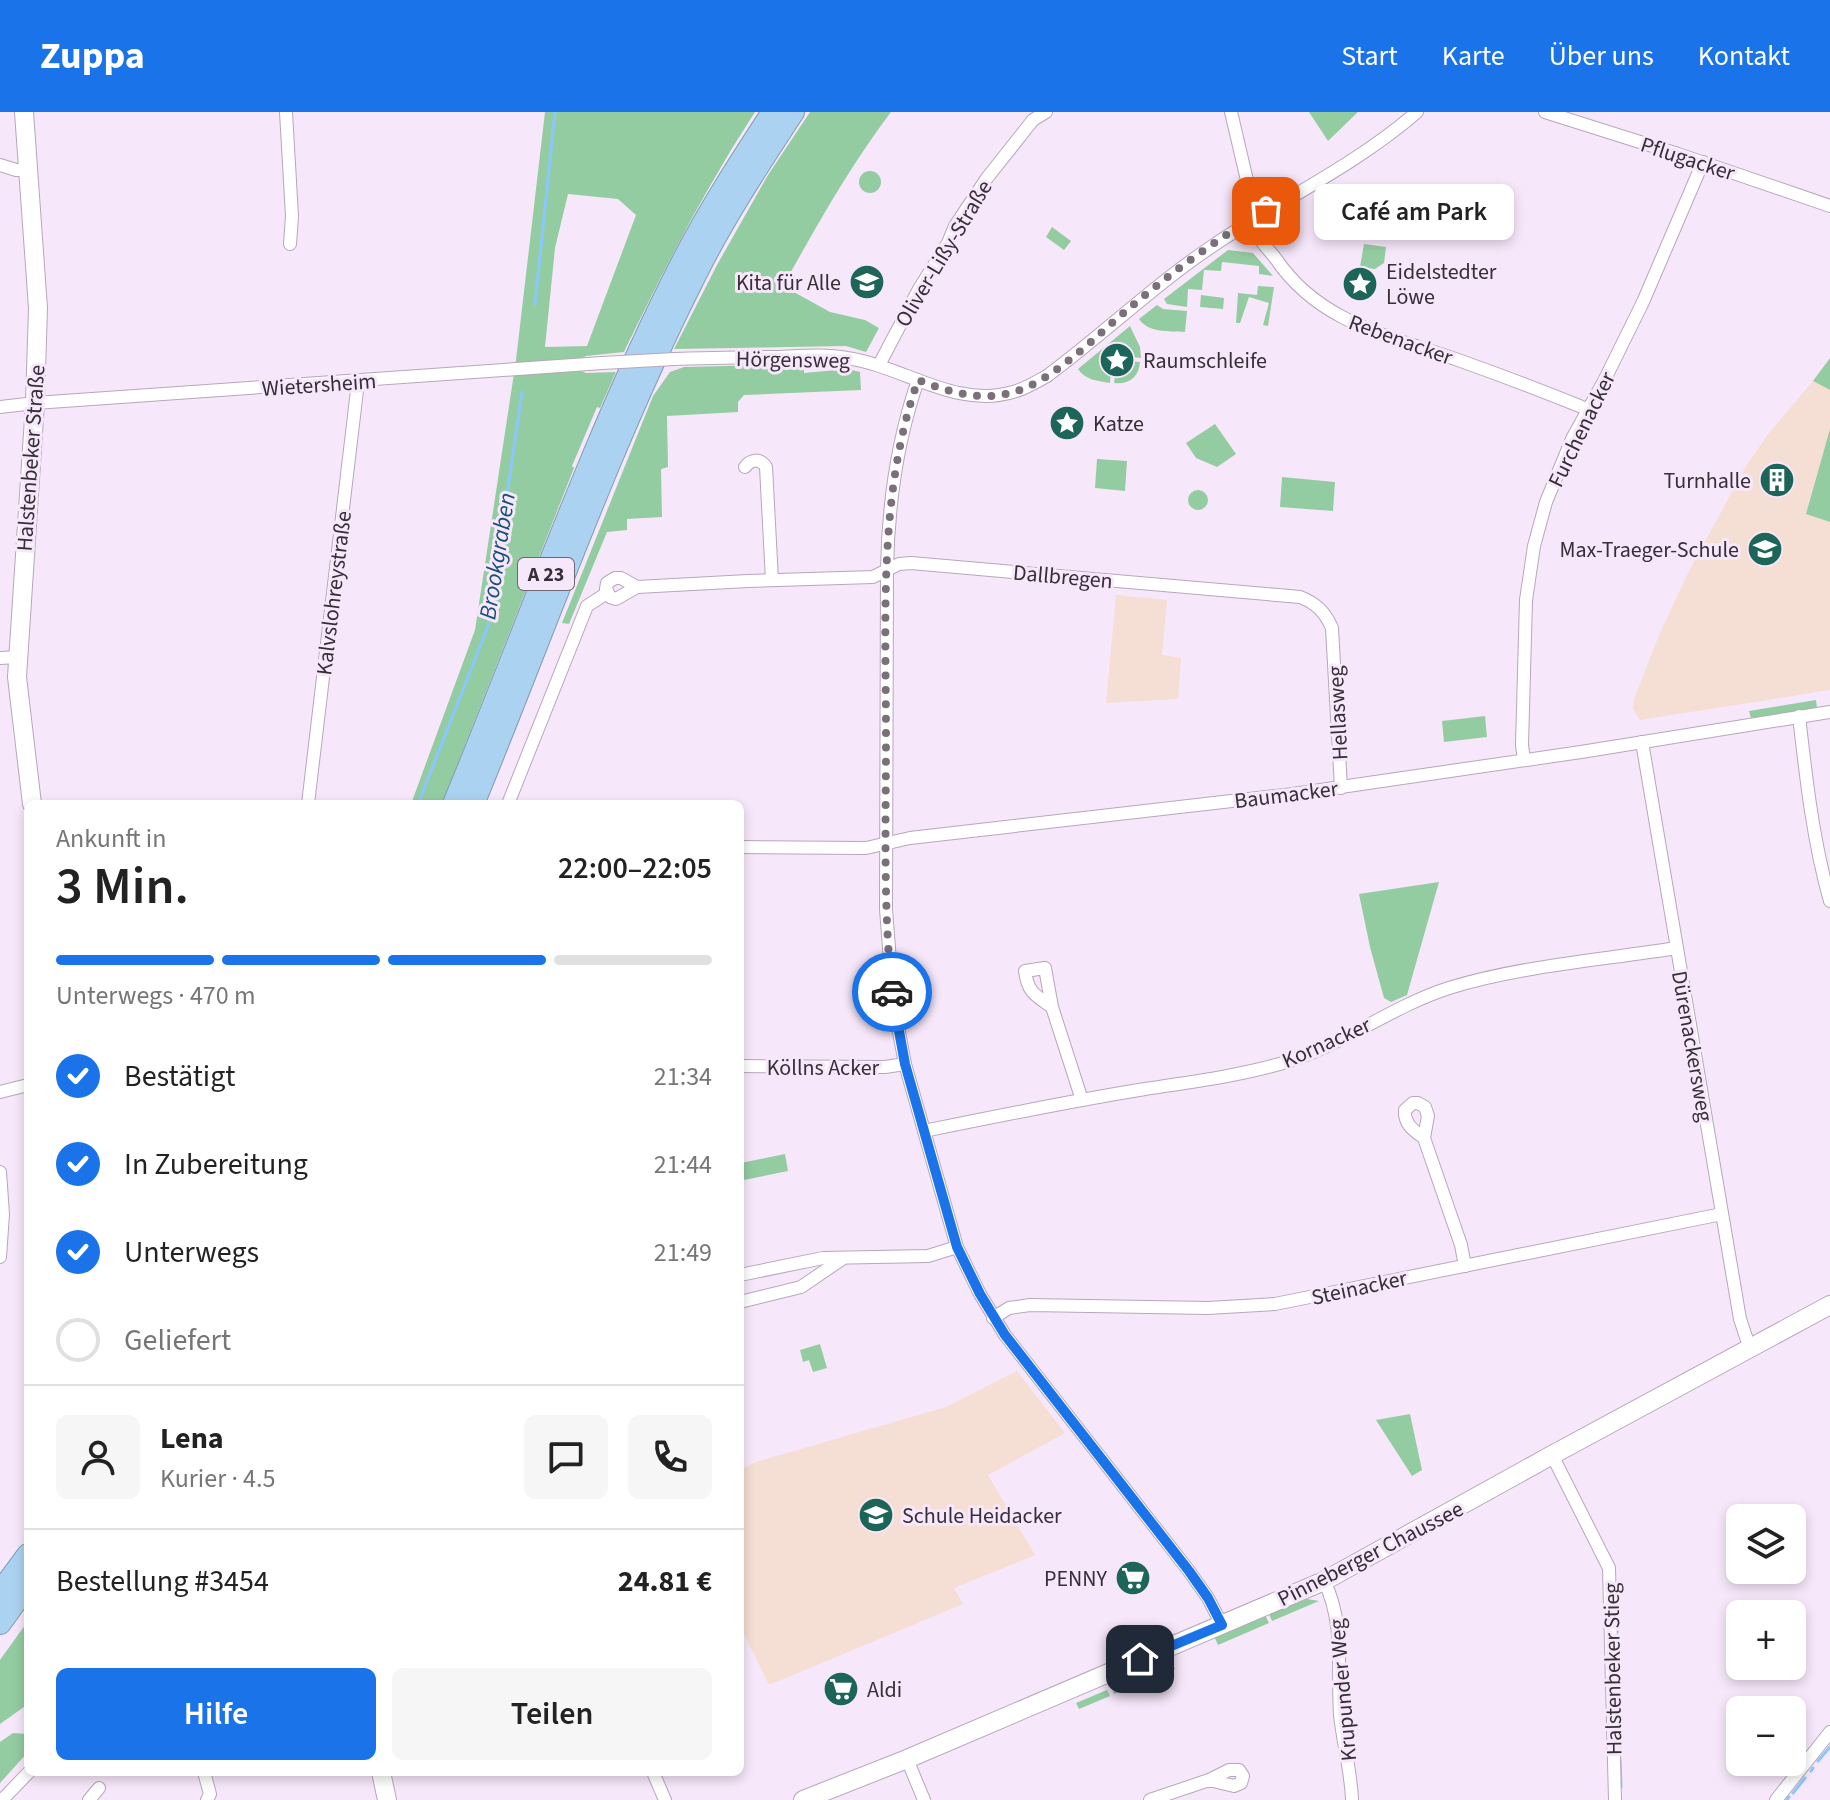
<!DOCTYPE html>
<html lang="de">
<head>
<meta charset="utf-8">
<style>
  :root { --surface:#fff; --page:#f6f6f6; --text:#222; --muted:#767676; --line:#e0e0e0; --accent:#1a73e8 }
  body { margin:0; font-family:"Source Sans 3",sans-serif; background:var(--page); color:var(--text); height:100vh; display:flex; flex-direction:column; font-size:30px; white-space:nowrap }
  * { box-sizing:border-box; margin:0 }
  p { font-size:26px; color:var(--muted) }
  .icon { flex:none; width:44px; height:44px; fill:none; stroke:currentColor; stroke-width:2; stroke-linecap:round; stroke-linejoin:round }
  .map { position:relative; flex:1; overflow:hidden }
  .panel { position:absolute; left:24px; top:688px; width:720px; height:976px; display:flex; flex-direction:column; background:var(--surface); border-radius:12px; box-shadow:0 4px 12px #0003 }
  .panel>* { flex:none }
  .fabs { position:absolute; left:1726px; top:1392px; display:grid; gap:16px }
  .fabs a { display:grid; place-items:center; width:80px; height:80px; border-radius:12px; background:var(--surface); box-shadow:0 4px 12px #0003; font-size:40px }
  .pin { position:absolute; display:grid; place-items:center; width:68px; height:68px; color:#fff; margin:-34px; border-radius:16px; box-shadow:0 4px 12px #0006 }
  .courier { position:absolute; display:grid; place-items:center; width:80px; height:80px; margin:-40px; border:6px solid #1a73e8; border-radius:50%; background:#fff; color:#222; box-shadow:0 2px 10px #0007 }
  .bubble { position:absolute; height:56px; border-radius:12px; background:var(--surface); box-shadow:0 4px 12px #0003; font-size:26px; font-weight:600; line-height:56px; text-align:center }
  .head em { font-style:normal; font-weight:600 }
  .head div { display:flex; flex-direction:column-reverse }
  .head { display:flex; align-items:center; justify-content:space-between; height:136px; padding:0 32px }
  h1 { font-size:52px; font-weight:600; line-height:60px }
  .bar { display:grid; grid-template-columns:repeat(4,1fr); gap:12px 8px; align-content:center; height:96px; padding:0 32px }
  .bar i { height:10px; border-radius:6px; background:var(--line) }
  .bar .selected { background:var(--accent) }
  .bar p { grid-column:span 4 }
  .line { display:flex; align-items:center; gap:20px; padding:0 32px; border-top:2px solid var(--line) }
  .line div { flex:1 }
  .round { display:grid; place-items:center; flex:none; width:84px; height:84px; border-radius:12px; background:var(--page) }
  ol { padding:0 32px; list-style:none }
  li { display:flex; align-items:center; gap:24px; height:88px }
  li p { margin-inline-start:auto }
  li .icon { padding:8px; border-radius:50%; background:var(--accent); color:#fff; stroke-width:4 }
  li:last-child { color:var(--muted) }
  li i { width:44px; height:44px; border:4px solid var(--line); border-radius:50% }
  .primary-button { display:flex; gap:16px; margin-top:auto; padding:16px 32px }
  .primary-button a { flex:1; height:92px; border-radius:12px; background:var(--accent); color:#fff; font-size:32px; font-weight:600; line-height:92px; text-align:center }
  .primary-button a+a { background:var(--page); color:var(--text) }
  header { display:flex; align-items:center; gap:48px; box-sizing:border-box; height:112px; padding:0 40px; background:var(--accent); color:#fff }
  header strong { font-size:38px }
  nav { display:flex; gap:44px; margin-inline-start:auto; font-size:28px }
  .map>svg:first-child { display:block }
</style>
</head>
<body>
<header>
<strong>Zuppa</strong>
<nav><a>Start</a><a>Karte</a><a>Über uns</a><a>Kontakt</a></nav>
</header>
<div class="map">
<svg width="1830" height="1688" viewBox="0 0 1830 1688">
  <rect width="100%" height="100%" fill="#f7e7fa"/>
  <g fill="#f5ded3">
    <path d="M 1813,269 L 1830,278 L 1830,317 L 1806,402 L 1830,410 L 1830,578 L 1640,608 L 1633,597 L 1634,587 L 1660,521 L 1686,465 L 1746,354 L 1769,321 Z"/>
    <path d="M 1116,483 L 1167,488 L 1162,543 L 1181,546 L 1178,587 L 1106,591 Z"/>
    <path d="M 1017,1259 L 1065,1321 L 988,1363 L 1035,1443 L 954,1476 L 963,1492 L 769,1573 L 740,1514 L 740,1358 L 756,1350 L 946,1295 Z"/>
  </g>
  <g fill="#94cca1" fill-rule="evenodd">
    <path d="M 545,0 L 755,0 C 705,77 664,157 624,240 L 586,244 L 574,250 L 574,256 L 586,261 L 616,260 L 600,296 L 597,295 L 572,354 L 574,356 L 442,692 L 411,692 L 475,518 L 516,248 ZM 568,82 L 618,87 L 636,103 L 587,234 L 545,235 L 555,136 Z"/>
    <path d="M 810,0 L 891,0 C 850,54 816,115 783,174 L 830,200 L 865,208 L 879,216 L 866,240 L 846,234 L 674,237 L 717,153 L 768,63 Z"/>
    <path d="M 1309,0 L 1358,0 L 1328,29 Z"/>
    <circle cx="870" cy="70" r="11"/>
    <path d="M 1052,115 L 1071,129 L 1064,138 L 1046,125 Z"/>
    <path d="M 1364,132 L 1386,135 L 1384,151 L 1375,157 L 1360,155 Z"/>
    <path d="M 1228,138 L 1253,141 L 1273,164 L 1259,162 L 1259,154 L 1222,150 L 1221,159 L 1204,158 L 1202,178 L 1188,177 L 1187,195 L 1167,192 L 1164,187 Z"/>
    <path d="M 1258,174 L 1274,175 L 1268,214 L 1263,213 L 1269,191 L 1249,185 L 1240,211 L 1236,211 L 1238,181 L 1257,183 Z"/>
    <path d="M 1201,183 L 1224,186 L 1223,197 L 1200,195 Z"/>
    <path d="M 1157,193 L 1163,197 L 1187,199 L 1185,220 C 1169,219 1148,221 1139,207 Z"/>
    <path d="M 1130,214 L 1140,235 L 1141,246 L 1131,245 L 1130,238 L 1125,235 C 1113,234 1101,244 1103,257 L 1111,259 L 1110,271 C 1098,269 1085,268 1078,257 Z"/>
    <path d="M 1830,246 L 1830,278 L 1813,269 Z"/>
    <path d="M 1126,249 L 1140,250 C 1139,265 1129,273 1114,271 L 1116,258 L 1122,255 Z"/>
    <path d="M 804,252 L 804,261 L 848,257 L 860,260 L 861,278 L 744,283 L 738,290 L 738,300 L 667,304 L 668,355 L 661,357 L 662,405 L 627,407 L 627,418 L 607,420 L 569,512 L 562,511 L 653,284 L 670,260 L 684,255 Z"/>
    <path d="M 1215,312 L 1236,342 L 1217,355 L 1196,346 L 1186,331 Z"/>
    <path d="M 1830,317 L 1830,410 L 1806,402 Z"/>
    <path d="M 1097,347 L 1127,349 L 1125,379 L 1095,376 Z"/>
    <path d="M 1282,365 L 1335,370 L 1333,399 L 1280,395 Z"/>
    <circle cx="1198" cy="388" r="10"/>
    <path d="M 1816,588 L 1817,596 L 1751,606 L 1749,599 Z"/>
    <path d="M 1485,604 L 1487,625 L 1444,630 L 1442,609 Z"/>
    <path d="M 1439,770 L 1407,883 L 1391,890 L 1384,886 L 1370,835 L 1359,782 Z"/>
    <path d="M 785,1042 L 788,1059 L 744,1068 L 741,1051 Z"/>
    <path d="M 820,1232 L 827,1256 L 813,1260 L 809,1248 L 803,1250 L 800,1238 Z"/>
    <path d="M 1410,1302 L 1422,1358 L 1412,1364 L 1376,1308 Z"/>
    <path d="M 1307,1487 L 1319,1489 L 1272,1509 L 1269,1502 Z"/>
    <path d="M 1265,1503 L 1269,1511 L 1218,1533 L 1214,1524 Z"/>
    <path d="M 28,1509 L 28,1592 L 0,1612 L 0,1548 Z"/>
    <path d="M 1172,1550 L 1175,1557 L 1114,1582 L 1112,1576 L 1138,1566 L 1148,1557 L 1156,1554 Z"/>
    <path d="M 1107,1578 L 1110,1584 L 1079,1597 L 1076,1591 Z"/>
    <path d="M 13,1621 L 28,1622 L 28,1640 L 0,1671 L 0,1630 Z"/>
  </g>
  <g fill="none" stroke-linecap="round" stroke-linejoin="round">
    <g stroke="#8bc7fe" stroke-width="3">
      <path d="M 535,192 L 555,0"/>
      <path d="M 418,692 L 488,514 L 522,280"/>
      <path d="M 1617,1515 L 1617,1520"/>
      <path d="M 1617,1530 L 1618,1547"/>
      <path d="M 1618,1554 L 1619,1566"/>
      <path d="M 1619,1579 L 1619,1598"/>
      <path d="M 1619,1603 L 1620,1631"/>
      <path d="M 1620,1647 L 1621,1675"/>
      <path d="M 1818,1649 L 1830,1635"/>
      <path d="M 1811,1659 L 1813,1656"/>
      <path d="M 1793,1681 L 1805,1666"/>
      <path d="M 1787,1688 L 1789,1685"/>
    </g>
    <defs>
      <g id="street">
        <path d="M 286,0 L 292,104 L 290,132"/>
        <path d="M 1231,0 L 1261,128 C 1265,135 1271,140 1276,147 C 1320,212 1391,224 1461,249 C 1503,264 1545,280 1587,297"/>
        <path d="M 1545,0 L 1678,42 L 1830,94"/>
        <path d="M 0,53 L 16,58 L 29,58"/>
        <path d="M 675,247 C 710,246 745,245 780,245 C 802,244 825,242 847,246 C 903,254 955,297 1013,280 C 1025,277 1036,270 1047,264 C 1104,222 1155,172 1214,133 C 1281,88 1356,53 1417,0"/>
        <path d="M 879,253 L 919,177 L 948,131 L 955,114 L 987,66 L 1033,8 L 1046,0"/>
        <path d="M 918,268 C 897,329 888,395 887,458 L 886,797 L 893,888 L 905,952 L 957,1135 L 980,1182 L 1005,1223 L 1189,1459 L 1208,1486 L 1222,1513"/>
        <path d="M 0,295 L 35,291 L 602,251"/>
        <path d="M 745,355 C 751,347 760,346 766,355 L 772,468"/>
        <path d="M 637,475 L 616,487 L 610,485 L 606,477 L 607,471 L 615,466 L 621,466 L 637,475 L 748,469 L 873,465 L 899,452 L 911,451 L 1300,485 C 1316,491 1325,500 1332,516 L 1341,676"/>
        <path d="M 0,546 L 17,545"/>
        <path d="M 1799,604 C 1806,666 1813,729 1830,789"/>
        <path d="M 1642,630 L 1740,1207 L 1750,1237"/>
        <path d="M 1524,648 L 1522,633 L 1526,488 L 1534,434 L 1546,390 L 1572,327 L 1603,271 L 1643,190 L 1703,50"/>
        <path d="M 308,692 L 358,270"/>
        <path d="M 508,692 L 587,494 L 607,481"/>
        <path d="M 740,735 L 866,736 L 910,726 L 1293,682 L 1581,640 L 1830,600"/>
        <path d="M 1052,895 C 1035,883 1028,881 1025,859 L 1045,856 L 1052,895 L 1082,988"/>
        <path d="M 740,954 L 885,955 L 905,952"/>
        <path d="M 0,980 L 28,973"/>
        <path d="M 924,1019 C 997,1004 1071,989 1145,977 C 1191,970 1238,964 1283,951 C 1340,935 1390,895 1449,876 C 1520,854 1602,848 1676,836"/>
        <path d="M 1424,1026 C 1413,1018 1404,1012 1405,998 L 1413,991 L 1418,991 L 1425,995 L 1428,1004 L 1424,1026 L 1461,1133 L 1465,1154"/>
        <path d="M 0,1060 L 3,1102 L 0,1145"/>
        <path d="M 740,1163 L 823,1146 L 928,1144 L 957,1135"/>
        <path d="M 740,1190 L 801,1175 L 842,1147"/>
        <path d="M 993,1206 L 1009,1196 L 1030,1193 L 1208,1196 L 1275,1192 L 1722,1102"/>
        <path d="M 1552,1343 L 1609,1456 L 1615,1688"/>
        <path d="M 1324,1469 C 1345,1510 1337,1558 1340,1603 C 1343,1631 1351,1659 1352,1688"/>
        <path d="M 907,1647 L 924,1688"/>
        <path d="M 204,1660 L 210,1682 L 207,1688"/>
        <path d="M 653,1660 L 665,1688"/>
        <path d="M 2,1688 L 29,1660"/>
        <path d="M 89,1688 L 99,1676"/>
        <path d="M 1150,1688 L 1209,1668 L 1229,1658 L 1239,1658 L 1243,1664 L 1241,1671 L 1234,1674 L 1209,1668"/>
        <path d="M 1776,1688 L 1830,1620"/>
      </g>
      <g id="secondary">
        <path d="M 24,0 L 38,196 L 35,291 L 17,565 L 32,692"/>
        <path d="M 381,1660 L 387,1688"/>
        <path d="M 803,1688 L 907,1647 L 1324,1469 L 1552,1343 L 1830,1193"/>
      </g>
      <g id="highway">
        <path d="M 454,692 C 529,511 593,325 682,151 C 709,98 741,49 773,0"/>
        <path d="M 473,692 C 546,514 609,333 696,161 C 724,105 759,52 793,0"/>
        <path d="M 0,1481 L 28,1443"/>
        <path d="M 0,1511 L 28,1472"/>
      </g>
    </defs>
    <use href="#street" stroke="#b6a7ba" stroke-width="14"/>
    <use href="#secondary" stroke="#b6a7ba" stroke-width="20"/>
    <use href="#highway" stroke="#829ab0" stroke-width="24"/>
    <use href="#street" stroke="#fff" stroke-width="12"/>
    <use href="#secondary" stroke="#fff" stroke-width="18"/>
    <use href="#highway" stroke="#abd3f1" stroke-width="22"/>
    <defs>
      <path id="street-bridge" d="M 602,251 L 675,247"/>
    </defs>
    <use href="#street-bridge" stroke="#b6a7ba" stroke-width="14" stroke-linecap="butt"/>
    <use href="#street-bridge" stroke="#fff" stroke-width="12"/>
  </g>
  <g fill="none" stroke-linecap="round" stroke-linejoin="round">
    <path stroke="#7a6f7b" stroke-width="8" stroke-dasharray="0 14.4" d="M 892,880 C 883,795 886,710 886,625 C 886,506 878,382 918,268 C 948,280 981,290 1014,280 C 1053,269 1095,225 1127,198 C 1170,162 1217,126 1266,99"/>
    <path stroke="#1a73e8" stroke-width="10" d="M 892,880 L 905,952 L 957,1135 L 980,1182 L 1005,1223 L 1189,1459 L 1208,1486 L 1222,1513 L 1140,1547"/>
  </g>
  <defs>
    <symbol id="school-disc" viewBox="-11 -11 22 22"><circle r="9.5" fill="#1e6559" stroke="#f7e7fa"/><path d="M0-5L7-2L0 1L-7-2ZM-4 1L0 2.5L4 1V4Q0 6-4 4Z" fill="#fff"/></symbol>
    <symbol id="sight-disc" viewBox="-11 -11 22 22"><circle r="9.5" fill="#1e6559" stroke="#f7e7fa"/><path d="M0-6L1.8-2.2L6-1.7L2.9 1.2L3.7 5.4L0 3.3L-3.7 5.4L-2.9 1.2L-6-1.7L-1.8-2.2Z" fill="#fff"/></symbol>
    <symbol id="building-disc" viewBox="-11 -11 22 22"><circle r="9.5" fill="#1e6559" stroke="#f7e7fa"/><path d="M-4-6H4V6H1V3H-1V6H-4ZM-2.5-4.3h1.7v1.8h-1.7ZM.8-4.3h1.7v1.8H.8ZM-2.5-1h1.7V.8h-1.7ZM.8-1h1.7V.8H.8Z" fill="#fff"/></symbol>
    <symbol id="supermarket-disc" viewBox="-11 -11 22 22"><circle r="9.5" fill="#1e6559" stroke="#f7e7fa"/><path d="M-6-5.5h2.5l.6 2H6L4.5 2H-2.5L-4.4-4H-6ZM-1.5 3.2a1.3 1.3 0 1 0 .1 0ZM3 3.2a1.3 1.3 0 1 0 .1 0Z" fill="#fff"/></symbol>
  </defs>
  <g fill-rule="evenodd">
    <use href="#school-disc" x="847" y="150" width="40" height="40"/>
    <use href="#sight-disc" x="1340" y="152" width="40" height="40"/>
    <use href="#sight-disc" x="1097" y="228" width="40" height="40"/>
    <use href="#sight-disc" x="1047" y="291" width="40" height="40"/>
    <use href="#building-disc" x="1757" y="348" width="40" height="40"/>
    <use href="#school-disc" x="1745" y="417" width="40" height="40"/>
    <use href="#school-disc" x="856" y="1383" width="40" height="40"/>
    <use href="#supermarket-disc" x="1113" y="1446" width="40" height="40"/>
    <use href="#supermarket-disc" x="821" y="1557" width="40" height="40"/>
  </g>
  <g text-anchor="middle" stroke-width="6" stroke-linejoin="round" paint-order="stroke">
    <rect fill="#f7e7fa" stroke="#706672" stroke-width="2" x="518" y="446" width="56" height="32" rx="6"/>
    <g font-size="20" font-weight="bold" fill="#362f37">
      <text x="546" y="469">A 23</text>
    </g>
    <g font-size="22" fill="#362f37" stroke="#f7e7fa">
      <text transform="translate(1688 46) rotate(18)" y="8">Pflugacker</text>
      <text transform="translate(943 141) rotate(-59)" y="8">Oliver-Lißy-Straße</text>
      <text transform="translate(1401 227) rotate(20)" y="8">Rebenacker</text>
      <text transform="translate(793 247) rotate(1)" y="8">Hörgensweg</text>
      <text transform="translate(319 272) rotate(-4)" y="8">Wietersheim</text>
      <text transform="translate(1581 317) rotate(-64)" y="8">Furchenacker</text>
      <text transform="translate(30 346) rotate(-86)" y="8">Halstenbeker Straße</text>
      <text transform="translate(1063 464) rotate(5)" y="8">Dallbregen</text>
      <text transform="translate(333 481) rotate(-83)" y="8">Kalvslohreystraße</text>
      <text transform="translate(1337 601) rotate(-93)" y="8">Hellasweg</text>
      <text transform="translate(1286 682) rotate(-7)" y="8">Baumacker</text>
      <text transform="translate(1326 930) rotate(-24)" y="8">Kornacker</text>
      <text transform="translate(1693 934) rotate(80)" y="8">Dürenackersweg</text>
      <text x="823" y="963">Köllns Acker</text>
      <text transform="translate(1359 1175) rotate(-12)" y="8">Steinacker</text>
      <text transform="translate(1370 1441) rotate(-27)" y="8">Pinneberger Chaussee</text>
      <text transform="translate(1612 1557) rotate(-91)" y="8">Halstenbeker Stieg</text>
      <text transform="translate(1342 1578) rotate(-95)" y="8">Krupunder Weg</text>
    </g>
    <g font-size="22" fill="#362f37" stroke="#f7e7fa" text-anchor="start">
      <text x="1386" y="167">Eidelstedter<tspan x="1386" dy="25">Löwe</tspan></text>
      <text x="841" y="178" text-anchor="end">Kita für Alle</text>
      <text x="1143" y="256">Raumschleife</text>
      <text x="1093" y="319">Katze</text>
      <text x="1751" y="376" text-anchor="end">Turnhalle</text>
      <text x="1739" y="445" text-anchor="end">Max-Traeger-Schule</text>
      <text x="902" y="1411">Schule Heidacker</text>
      <text x="1107" y="1474" text-anchor="end">PENNY</text>
      <text x="867" y="1585">Aldi</text>
    </g>
    <g font-size="24" font-style="italic" fill="#174e7a" stroke="#f7e7fa">
      <text transform="translate(497 444) rotate(-81)" y="8">Brookgraben</text>
    </g>
  </g>
</svg>
<div class="fabs">
<a><svg class="icon" aria-label="layers" viewBox="0 0 24 24"><path d="M12 4l9 5-9 5-9-5zM3 14l9 5 9-5"/></svg></a>
<a>+</a>
<a>−</a>
</div>
<div class="pin" style="left:1266px;top:99px;background:#ea580c"><svg class="icon" aria-label="bag" viewBox="0 0 24 24"><path d="M5 8h14l-1 12H6zM9 8a3 3 0 0 1 6 0"/></svg></div>
<div class="pin" style="left:1140px;top:1547px;background:#1f2937"><svg class="icon" aria-label="home" viewBox="0 0 24 24"><path d="M3 11l9-7 9 7M6 9v11h12V9"/></svg></div>
<div class="courier" style="left:892px;top:880px"><svg class="icon" aria-label="car" viewBox="0 0 24 24"><path d="M5 17H2v-5l4-1 3-4h7l3 4 3 1v5h-3M9 17h6M6 11h13"/><circle cx="7" cy="17" r="2"/><circle cx="17" cy="17" r="2"/></svg></div>
<div class="bubble" style="left:1314px;top:72px;width:200px">Café am Park</div>
<section class="panel">
<div class="head"><div><h1>3 Min.</h1><p>Ankunft in</p></div><em>22:00–22:05</em></div>
<div class="bar"><i class="selected"></i><i class="selected"></i><i class="selected"></i><i></i><p>Unterwegs · 470 m</p></div>
<ol>
<li><svg class="icon" aria-label="check" viewBox="0 0 24 24"><path d="M5 12l5 5 9-10"/></svg>Bestätigt<p>21:34</p></li>
<li><svg class="icon" aria-label="check" viewBox="0 0 24 24"><path d="M5 12l5 5 9-10"/></svg>In Zubereitung<p>21:44</p></li>
<li><svg class="icon" aria-label="check" viewBox="0 0 24 24"><path d="M5 12l5 5 9-10"/></svg>Unterwegs<p>21:49</p></li>
<li><i></i>Geliefert</li>
</ol>
<div class="line" style="height:144px"><a class="round"><svg class="icon" aria-label="person" viewBox="0 0 24 24"><circle cx="12" cy="8" r="4"/><path d="M4 21q1-7 8-7t8 7"/></svg></a><div><b>Lena</b><p>Kurier · 4.5</p></div><a class="round"><svg class="icon" aria-label="chat" viewBox="0 0 24 24"><path d="M4 5h16v11H9l-5 4z"/></svg></a><a class="round"><svg class="icon" aria-label="phone" viewBox="0 0 24 24"><path d="M5 4h4l2 5-3 2q2 4 5 5l2-3 5 2v4C11 20 4 13 5 4z"/></svg></a></div>
<div class="line" style="height:104px"><div>Bestellung #3454</div><b>24.81 €</b></div>
<div class="primary-button"><a>Hilfe</a><a>Teilen</a></div>
</section>
</div>
</body>
</html>
